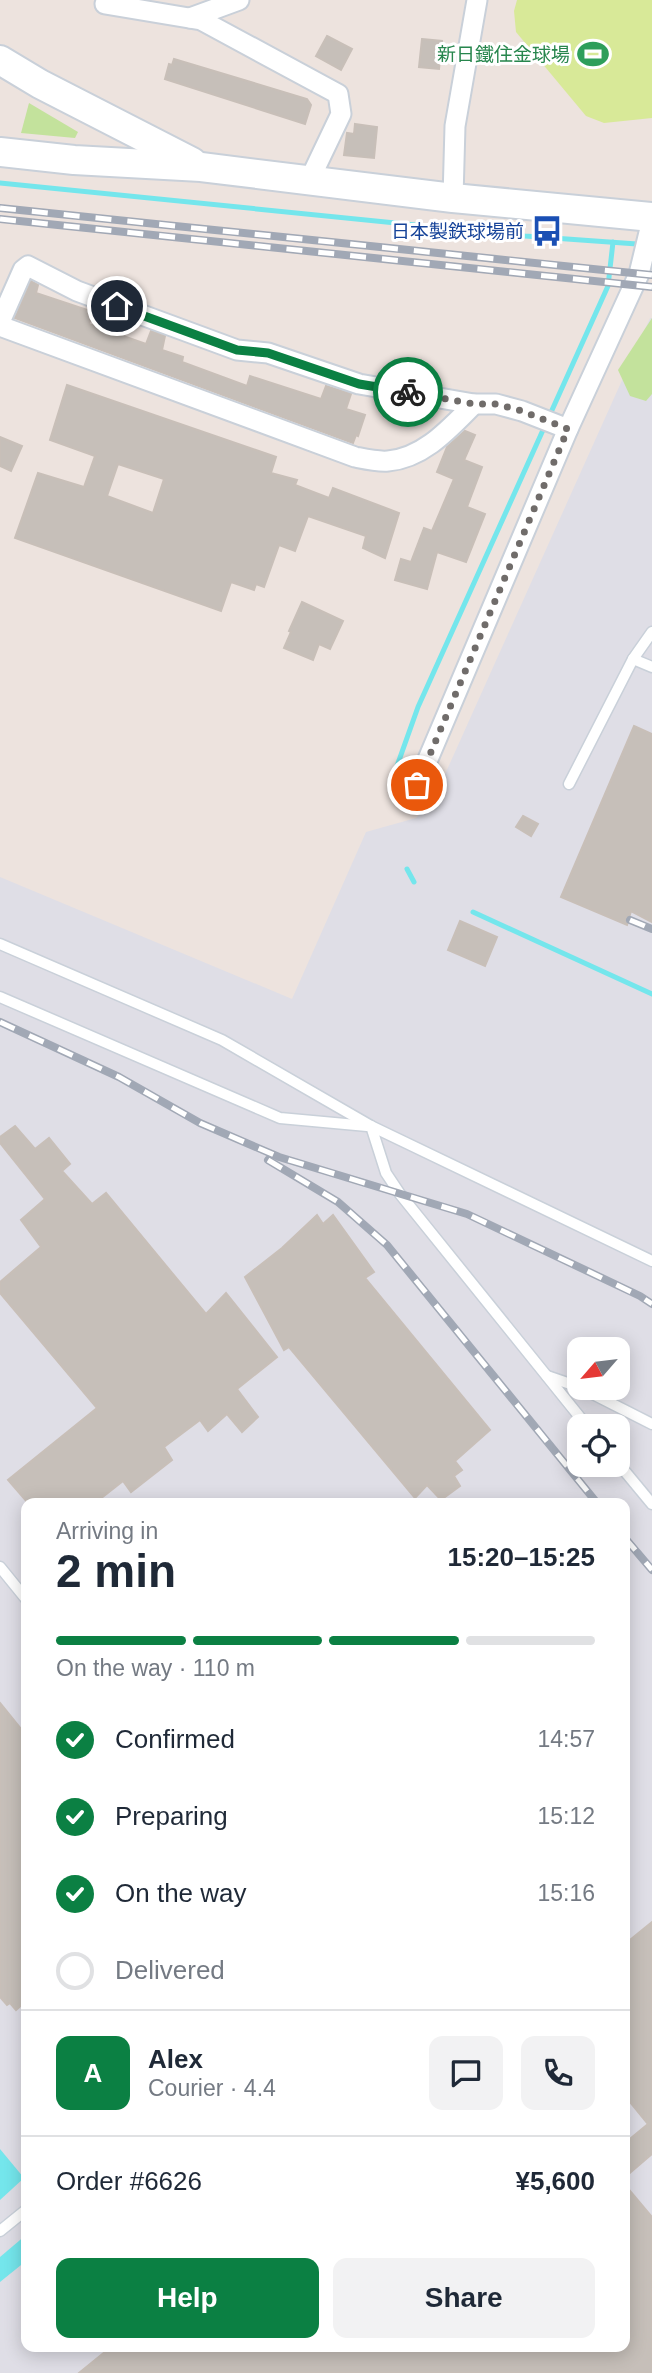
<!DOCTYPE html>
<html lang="en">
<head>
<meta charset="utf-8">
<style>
  :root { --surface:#fff; --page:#f2f2f3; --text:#1f2937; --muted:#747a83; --line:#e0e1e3; --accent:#0b8043 }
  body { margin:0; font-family:Helvetica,"Noto Sans JP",sans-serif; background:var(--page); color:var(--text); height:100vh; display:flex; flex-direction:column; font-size:26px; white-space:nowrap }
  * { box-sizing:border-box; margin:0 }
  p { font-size:23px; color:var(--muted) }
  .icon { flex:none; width:38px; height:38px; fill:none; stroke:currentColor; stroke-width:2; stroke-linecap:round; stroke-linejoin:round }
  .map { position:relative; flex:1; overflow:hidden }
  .details { position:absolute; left:21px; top:1498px; width:609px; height:854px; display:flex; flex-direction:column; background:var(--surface); border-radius:14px; box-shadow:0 4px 18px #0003 }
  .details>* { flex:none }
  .needle { width:46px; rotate:242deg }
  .controls { position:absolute; left:567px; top:1337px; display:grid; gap:14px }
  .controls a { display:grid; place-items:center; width:63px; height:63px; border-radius:14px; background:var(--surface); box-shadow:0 4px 18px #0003; font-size:35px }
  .pin { position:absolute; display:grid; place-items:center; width:60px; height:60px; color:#fff; margin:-30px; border:4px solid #fff; border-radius:50%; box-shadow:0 2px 7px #0007 }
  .courier { position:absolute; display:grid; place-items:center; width:70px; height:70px; margin:-35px; border:5px solid #0b8043; border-radius:50%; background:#fff; color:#222; box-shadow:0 2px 9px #0007 }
  .headline em { font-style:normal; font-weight:600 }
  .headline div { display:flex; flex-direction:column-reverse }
  .headline { display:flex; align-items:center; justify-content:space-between; height:119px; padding:0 35px }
  h1 { font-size:46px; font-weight:600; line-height:52px }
  .bar { display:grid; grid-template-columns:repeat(4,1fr); gap:10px 7px; align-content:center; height:84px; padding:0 35px }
  .bar i { height:9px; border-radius:5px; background:var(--line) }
  .bar .selected { background:var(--accent) }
  .bar p { grid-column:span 4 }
  .line { display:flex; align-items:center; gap:18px; padding:0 35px; border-top:2px solid var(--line) }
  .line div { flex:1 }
  .round { display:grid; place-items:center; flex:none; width:74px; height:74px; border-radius:14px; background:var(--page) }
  ol { padding:0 35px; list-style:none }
  li { display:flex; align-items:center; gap:21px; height:77px }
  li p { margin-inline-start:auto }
  li .icon { padding:7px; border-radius:50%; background:var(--accent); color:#fff; stroke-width:4 }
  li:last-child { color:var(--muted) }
  li i { width:38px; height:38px; border:4px solid var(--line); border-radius:50% }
  .action { display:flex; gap:14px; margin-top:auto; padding:14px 35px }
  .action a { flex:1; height:80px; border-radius:14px; background:var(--accent); color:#fff; font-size:28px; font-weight:600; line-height:80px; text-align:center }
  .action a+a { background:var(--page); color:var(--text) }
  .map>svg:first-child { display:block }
</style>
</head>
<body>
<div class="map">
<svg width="652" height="2373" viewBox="0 0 652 2373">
  <rect width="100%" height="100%" fill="#ede3de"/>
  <path fill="#dfdee6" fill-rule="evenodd" d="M 650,318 L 652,318 L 652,2373 L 0,2373 L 0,877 L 292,999 L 366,832 L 416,818 L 433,801 ZM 579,1349 L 618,1349 L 618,1388 L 579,1388 ZM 579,1426 L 618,1426 L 618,1465 L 579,1465 ZM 26,1503 L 625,1503 L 625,2347 L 26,2347 Z"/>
  <g fill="#c3e29c">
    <path d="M 29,103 L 78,132 L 75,138 L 21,133 Z"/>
    <path d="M 652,318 L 652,394 L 646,401 L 630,396 L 618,370 Z"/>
  </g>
  <path fill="#d8e998" d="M 517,0 L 652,0 L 652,118 L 604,123 L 586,116 L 516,32 L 514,11 Z"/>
  <g fill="#74e6ec">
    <path d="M 0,2149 L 24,2178 L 0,2200 Z"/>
    <path d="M 26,2235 L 26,2261 L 0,2282 L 0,2257 Z"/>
  </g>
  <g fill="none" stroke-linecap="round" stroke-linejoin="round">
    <g stroke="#74e6ec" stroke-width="5">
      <path d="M 0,183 L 525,236 L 637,244"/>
      <path d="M 395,791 L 392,780 L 418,707 L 608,286 L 613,242"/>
      <path d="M 407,869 L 414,882"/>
      <path d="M 473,912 L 652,994"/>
    </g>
  </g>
  <g fill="#c6bfb9" stroke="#c8bfb8" stroke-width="2" fill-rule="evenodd">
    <path d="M 327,36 L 352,49 L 341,70 L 316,56 Z"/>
    <path d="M 422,39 L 442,41 L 439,69 L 419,67 Z"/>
    <path d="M 174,59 L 307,99 L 311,105 L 305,124 L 165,79 L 169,64 L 172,65 Z"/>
    <path d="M 355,124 L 377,127 L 374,158 L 344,155 L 347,133 L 354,134 Z"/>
    <path d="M 31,281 L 38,285 L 36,293 L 93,312 L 89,324 L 146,344 L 151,331 L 165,336 L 162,350 L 183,357 L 182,362 L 247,386 L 250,376 L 321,399 L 326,386 L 351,394 L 346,409 L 365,415 L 358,436 L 356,435 L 353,443 L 15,318 Z"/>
    <path d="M 67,385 L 276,457 L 271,473 L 297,480 L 295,485 L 329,498 L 333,488 L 399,513 L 385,558 L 363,548 L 366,536 L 308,516 L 295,551 L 279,545 L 264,587 L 256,584 L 254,590 L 231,582 L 221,611 L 15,538 L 38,473 L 84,487 L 95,456 L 50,440 ZM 118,464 L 164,479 L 153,513 L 107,496 Z"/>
    <path d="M 465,431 L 475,435 L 464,460 L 482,467 L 467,507 L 485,514 L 466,562 L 437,552 L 427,589 L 395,580 L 401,559 L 411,562 L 424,528 L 432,531 L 454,479 L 437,472 L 447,447 Z"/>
    <path d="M 0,437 L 22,446 L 11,471 L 0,466 Z"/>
    <path d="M 302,602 L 343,621 L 330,649 L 319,644 L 313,660 L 284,648 L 291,632 L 289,631 Z"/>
    <path d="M 634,726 L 652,734 L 652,922 L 631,911 L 627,925 L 561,897 Z"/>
    <path d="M 523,816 L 538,824 L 531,836 L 516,827 Z"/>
    <path d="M 460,921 L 497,937 L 485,966 L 448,950 Z"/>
    <path d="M 15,1126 L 35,1149 L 49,1138 L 70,1164 L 62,1171 L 92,1204 L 106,1193 L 206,1314 L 226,1293 L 277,1357 L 237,1389 L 258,1417 L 242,1432 L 227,1414 L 208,1431 L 200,1420 L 164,1447 L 172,1460 L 131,1492 L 123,1481 L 95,1503 L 28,1503 L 8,1480 L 97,1408 L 0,1293 L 0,1282 L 41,1247 L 21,1220 L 45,1199 L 0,1143 L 0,1137 Z"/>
    <path d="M 317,1215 L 323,1224 L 333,1215 L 374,1272 L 365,1278 L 490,1430 L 455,1461 L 462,1470 L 454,1476 L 460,1486 L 441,1500 L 427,1485 L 415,1498 L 289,1347 L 284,1350 L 245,1277 L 282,1248 Z"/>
    <path d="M 0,1703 L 26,1735 L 26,2001 L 16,2010 L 10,2003 L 7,2005 L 0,1997 Z"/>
    <path d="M 652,1922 L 652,2154 L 625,2177 L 625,2143 L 648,2124 L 625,2096 L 625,1944 Z"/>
    <path d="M 625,2185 L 652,2217 L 652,2373 L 79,2373 L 111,2347 L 625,2347 Z"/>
  </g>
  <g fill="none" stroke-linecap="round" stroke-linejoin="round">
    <defs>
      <g id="lane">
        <path d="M 633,659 L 652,667"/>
        <path d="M 569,784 L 633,659 L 652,632"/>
        <path d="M 0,944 L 222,1040 L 371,1126 L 652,1261"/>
        <path d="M 0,997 L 280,1118 L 367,1126"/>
        <path d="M 371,1126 L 386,1173 L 400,1194 L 587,1426"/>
        <path d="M 547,1376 L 579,1387"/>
        <path d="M 581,1388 L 652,1424"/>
        <path d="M 618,1463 L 652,1504"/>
        <path d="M 0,1567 L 26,1599"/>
        <path d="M 0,2231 L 26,2210"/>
      </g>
      <g id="street">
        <path d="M 105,4 L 201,20 L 338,94 L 341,114 L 309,181"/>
        <path d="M 190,18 L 239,0"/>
        <path d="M 453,198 L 455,126 L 477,0"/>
        <path d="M 0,322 L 23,270 L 28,266 L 77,291 L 237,350 L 268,353 L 359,384 L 474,404 L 496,404 L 522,411 L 568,429"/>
        <path d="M 0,326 L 355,457 C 365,459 378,462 388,461 C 424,458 450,428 474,404"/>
        <path d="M 417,785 L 568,429 L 639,274 L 652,220"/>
      </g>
      <g id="secondary">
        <path d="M 0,60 L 40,84 L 192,162"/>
        <path d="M 0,152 L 74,160 L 201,167 L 453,198 L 652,217"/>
      </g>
    </defs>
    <use href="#lane" stroke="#c9d0d9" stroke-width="13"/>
    <use href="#street" stroke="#c9d0d9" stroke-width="23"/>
    <use href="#secondary" stroke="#c9d0d9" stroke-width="32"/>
    <use href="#lane" stroke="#fff" stroke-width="10"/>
    <use href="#street" stroke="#fff" stroke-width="19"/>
    <use href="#secondary" stroke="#fff" stroke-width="28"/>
    <defs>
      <g id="rail">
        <path d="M 0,208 L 652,275"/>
        <path d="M 0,219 L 652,287"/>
        <path d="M 630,920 L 652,929"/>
        <path d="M 0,1022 L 119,1077 L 200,1123 L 279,1157 L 467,1214 L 640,1296 L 652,1304"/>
        <path d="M 268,1160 L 338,1202 L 387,1245 L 597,1503"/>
        <path d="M 625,1538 L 652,1570"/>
      </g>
    </defs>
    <use href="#rail" stroke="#a1a8b5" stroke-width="8"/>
    <use href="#rail" stroke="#fff" stroke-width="5" stroke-dasharray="16" stroke-linecap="butt"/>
  </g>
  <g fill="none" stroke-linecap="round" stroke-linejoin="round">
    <path stroke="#706c6a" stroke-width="7" stroke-dasharray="0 12.6" d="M 408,392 L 474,404 L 496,404 L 522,411 L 568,429 L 417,785"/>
    <path stroke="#0b8043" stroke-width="9" d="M 117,306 L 237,350 L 268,353 L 359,384 L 408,392"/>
  </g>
  <defs>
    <symbol id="stadium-bare" viewBox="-9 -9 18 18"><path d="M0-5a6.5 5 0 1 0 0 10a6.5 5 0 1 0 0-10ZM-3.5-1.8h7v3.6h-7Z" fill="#2e9e5b" stroke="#fff" stroke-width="2.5" paint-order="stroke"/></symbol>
    <symbol id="bus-bare" viewBox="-9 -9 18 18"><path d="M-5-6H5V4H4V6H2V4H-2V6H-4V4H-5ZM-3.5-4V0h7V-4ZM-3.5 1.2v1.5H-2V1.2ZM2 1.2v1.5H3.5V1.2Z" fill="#1a4fb4" stroke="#fff" stroke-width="2.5" paint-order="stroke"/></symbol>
  </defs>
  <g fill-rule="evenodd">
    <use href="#stadium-bare" x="571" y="32" width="44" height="44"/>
    <use href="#bus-bare" x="525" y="209" width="44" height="44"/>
  </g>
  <g text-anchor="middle" stroke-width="6" stroke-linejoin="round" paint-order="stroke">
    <g font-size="19" fill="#27864d" stroke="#fff" text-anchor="end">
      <text x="570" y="61">新日鐵住金球場</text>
    </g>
    <g font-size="19" fill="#164399" stroke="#fff" text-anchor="end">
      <text x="524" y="238">日本製鉄球場前</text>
    </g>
  </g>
</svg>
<div class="controls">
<a><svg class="needle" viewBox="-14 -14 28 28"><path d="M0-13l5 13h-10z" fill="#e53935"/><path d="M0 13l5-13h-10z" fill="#747a83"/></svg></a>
<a><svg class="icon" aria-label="locate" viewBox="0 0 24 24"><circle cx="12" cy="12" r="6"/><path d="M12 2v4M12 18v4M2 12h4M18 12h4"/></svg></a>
</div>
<div class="pin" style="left:417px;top:785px;background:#ea580c"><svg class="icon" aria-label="bag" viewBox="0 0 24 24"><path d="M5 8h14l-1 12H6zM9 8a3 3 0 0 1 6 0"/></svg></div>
<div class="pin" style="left:117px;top:306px;background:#1f2937"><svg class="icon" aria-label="home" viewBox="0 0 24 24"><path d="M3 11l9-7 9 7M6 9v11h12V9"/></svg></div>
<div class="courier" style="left:408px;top:392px"><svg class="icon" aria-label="bike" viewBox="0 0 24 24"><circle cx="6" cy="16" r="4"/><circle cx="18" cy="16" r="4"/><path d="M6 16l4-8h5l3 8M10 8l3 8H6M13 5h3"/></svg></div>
<section class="details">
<div class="headline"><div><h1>2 min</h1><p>Arriving in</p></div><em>15:20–15:25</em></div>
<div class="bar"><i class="selected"></i><i class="selected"></i><i class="selected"></i><i></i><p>On the way · 110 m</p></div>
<ol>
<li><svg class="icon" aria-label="check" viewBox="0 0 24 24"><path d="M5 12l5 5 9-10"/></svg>Confirmed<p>14:57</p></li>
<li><svg class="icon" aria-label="check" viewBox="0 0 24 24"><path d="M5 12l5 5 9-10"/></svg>Preparing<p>15:12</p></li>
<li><svg class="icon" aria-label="check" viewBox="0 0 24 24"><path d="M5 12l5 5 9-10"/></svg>On the way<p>15:16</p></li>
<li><i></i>Delivered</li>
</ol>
<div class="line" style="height:126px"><b class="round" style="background:var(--accent);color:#fff">A</b><div><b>Alex</b><p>Courier · 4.4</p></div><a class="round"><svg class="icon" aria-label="chat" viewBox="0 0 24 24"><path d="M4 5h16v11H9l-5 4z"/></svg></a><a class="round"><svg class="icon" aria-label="phone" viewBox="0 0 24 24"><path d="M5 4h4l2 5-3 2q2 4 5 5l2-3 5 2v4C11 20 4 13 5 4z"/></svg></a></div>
<div class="line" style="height:91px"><div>Order #6626</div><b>¥5,600</b></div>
<div class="action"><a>Help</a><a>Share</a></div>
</section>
</div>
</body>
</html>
